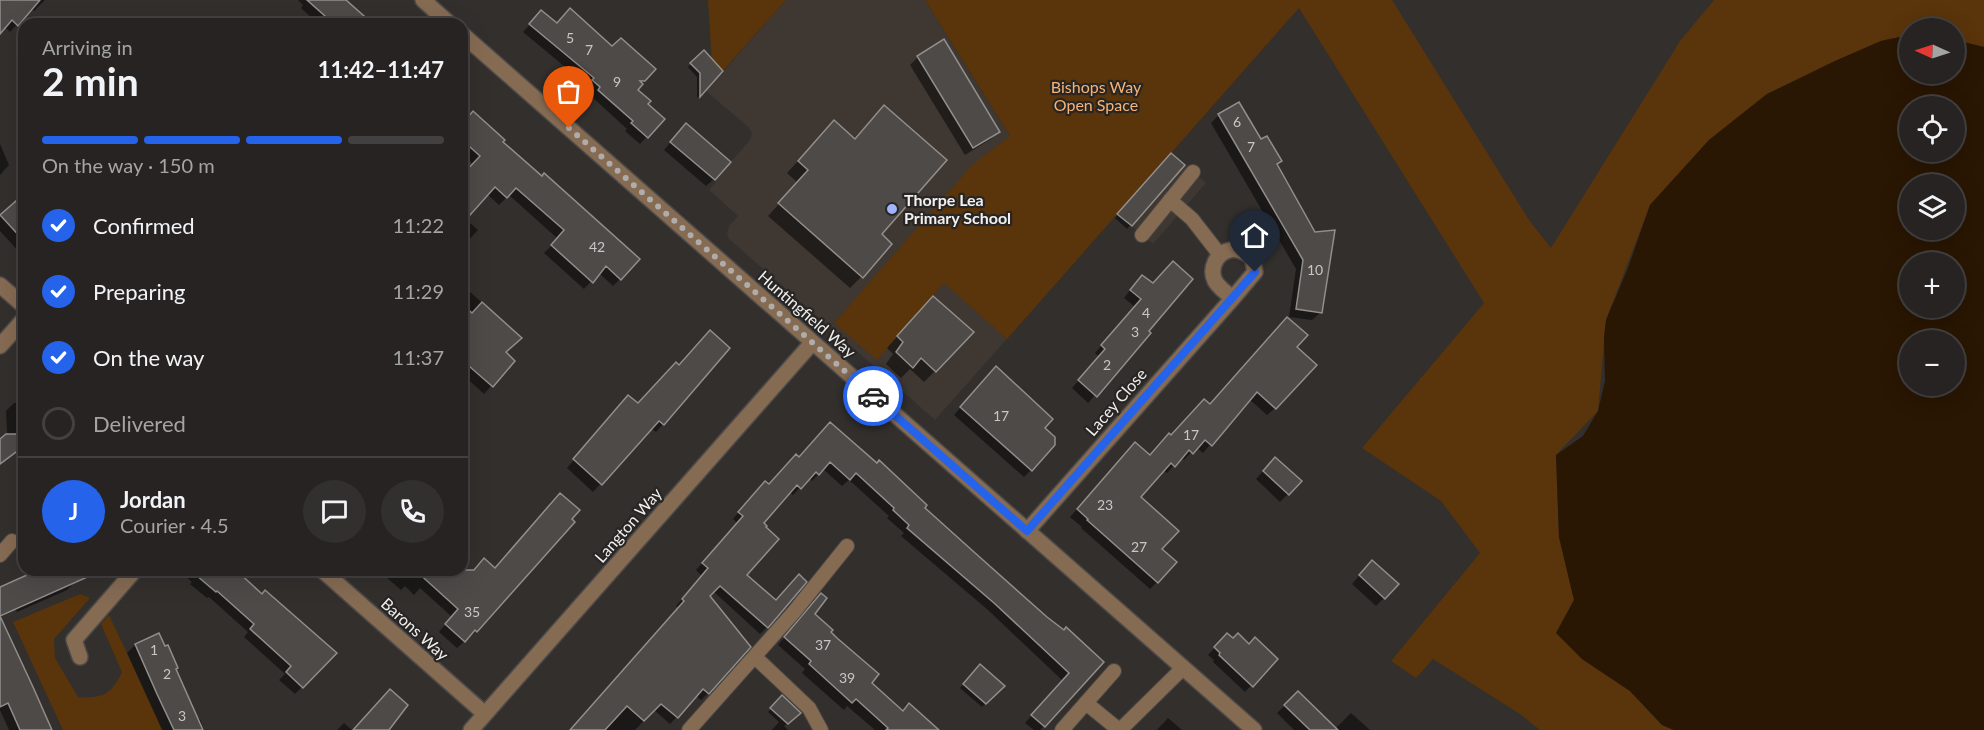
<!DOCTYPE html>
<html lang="en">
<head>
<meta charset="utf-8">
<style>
  :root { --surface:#262322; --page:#322f2f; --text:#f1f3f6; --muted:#a4a4a5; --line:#424040; --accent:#2563eb }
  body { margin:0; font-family:Lato,sans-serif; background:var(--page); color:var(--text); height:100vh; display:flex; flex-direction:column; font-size:22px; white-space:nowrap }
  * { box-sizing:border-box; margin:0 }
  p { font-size:20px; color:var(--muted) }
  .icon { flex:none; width:33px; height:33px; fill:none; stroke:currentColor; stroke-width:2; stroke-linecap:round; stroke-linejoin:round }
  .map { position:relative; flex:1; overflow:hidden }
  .panel { position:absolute; left:18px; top:18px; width:450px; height:558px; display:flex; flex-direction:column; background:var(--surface); border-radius:18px; box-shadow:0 6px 24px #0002,0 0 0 2px var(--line) }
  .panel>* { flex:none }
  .needle { width:39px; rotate:273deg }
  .tools { position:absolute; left:1899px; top:18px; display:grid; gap:12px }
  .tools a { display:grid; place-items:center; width:66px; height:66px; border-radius:50%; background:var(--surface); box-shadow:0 6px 24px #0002,0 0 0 2px var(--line); font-size:30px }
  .pin { position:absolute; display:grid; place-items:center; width:51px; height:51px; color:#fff; margin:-62px -26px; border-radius:50% 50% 50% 0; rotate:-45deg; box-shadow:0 0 6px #0007 }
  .pin .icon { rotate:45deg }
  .courier { position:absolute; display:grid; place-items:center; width:60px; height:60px; margin:-30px; border:4px solid #2563eb; border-radius:50%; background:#fff; color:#222; box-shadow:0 2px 8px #0007 }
  .summary em { font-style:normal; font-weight:700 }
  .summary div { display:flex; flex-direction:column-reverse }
  .summary { display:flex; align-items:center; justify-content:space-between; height:102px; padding:0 24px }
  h1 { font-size:39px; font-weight:700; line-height:45px }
  .bar { display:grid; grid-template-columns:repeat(4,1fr); gap:9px 6px; align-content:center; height:72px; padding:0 24px }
  .bar i { height:8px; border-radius:4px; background:var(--line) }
  .bar .on { background:var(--accent) }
  .bar p { grid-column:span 4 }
  .line { display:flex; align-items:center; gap:15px; padding:0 24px; border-top:2px solid var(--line) }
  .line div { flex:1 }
  .round { display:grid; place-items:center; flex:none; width:63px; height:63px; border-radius:32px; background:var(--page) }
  ol { padding:0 24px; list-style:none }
  li { display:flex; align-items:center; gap:18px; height:66px }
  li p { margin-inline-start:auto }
  li .icon { padding:6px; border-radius:50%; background:var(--accent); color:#fff; stroke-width:4 }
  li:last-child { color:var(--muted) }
  li i { width:33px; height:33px; border:3px solid var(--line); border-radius:50% }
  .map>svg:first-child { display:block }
</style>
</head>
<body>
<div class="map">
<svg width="1984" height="730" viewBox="0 0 1984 730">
  <rect width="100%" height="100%" fill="#322f2d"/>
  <g fill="#3f3731">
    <path d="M 786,0 L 925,0 L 1083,253 L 935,420 L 729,239 L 727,234 L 729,226 L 738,216 L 709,190 L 716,181 L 715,180 L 750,140 L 752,133 L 747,126 L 706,91 Z"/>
    <path d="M 1171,152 L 1206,183 L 1153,244 L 1117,214 Z"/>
  </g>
  <g fill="#5a340a">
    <path d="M 708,0 L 786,0 L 713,82 Z"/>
    <path d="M 925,0 L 1392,0 L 1529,220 L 1551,248 L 1680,41 L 1714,0 L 1984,0 L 1984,47 L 1955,40 L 1954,28 L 1910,28 L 1909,35 L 1881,41 L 1835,61 L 1767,94 L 1709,140 L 1650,205 L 1606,320 L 1598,411 L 1556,455 L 1559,537 L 1574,600 L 1556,633 L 1582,659 L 1630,691 L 1662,725 L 1674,730 L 1540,730 L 1520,714 L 1433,659 L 1416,678 L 1391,661 L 1480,553 L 1441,501 L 1362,448 L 1484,303 L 1299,8 L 1007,339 L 944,283 L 877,360 L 834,323 L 972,165 L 1010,136 Z"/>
    <path d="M 80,594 L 90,598 L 54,639 L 55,658 L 78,697 C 102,699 112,694 122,672 L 101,624 L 109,615 L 163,730 L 63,730 L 13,622 Z"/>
  </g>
  <path fill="#291603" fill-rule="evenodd" d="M 1909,35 L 1910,74 L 1954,74 L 1955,40 L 1984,47 L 1984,730 L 1674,730 L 1662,725 L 1630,691 L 1582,659 L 1556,633 L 1574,600 L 1559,537 L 1556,455 L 1583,436 L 1598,411 L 1605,381 L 1604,337 L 1606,320 L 1628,268 L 1650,205 L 1709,140 L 1767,94 L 1835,61 L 1881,41 ZM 1910,106 L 1954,106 L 1954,152 L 1910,152 ZM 1910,184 L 1954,184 L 1954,230 L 1910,230 ZM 1910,262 L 1954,262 L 1954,308 L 1910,308 ZM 1910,340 L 1954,340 L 1954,386 L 1910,386 Z"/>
  <g fill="#0007">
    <path d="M 0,0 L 45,0 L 34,11 L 31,9 L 10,32 L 5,27 L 0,32 Z"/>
    <path d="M 298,0 L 344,0 L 371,24 L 309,24 L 313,19 L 301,8 L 303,5 Z"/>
    <path d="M 535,19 L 556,24 L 612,48 L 654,69 L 636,90 L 646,104 L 663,119 L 640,144 L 625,131 L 627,129 L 592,97 L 594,94 L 586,88 L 588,86 L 523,32 Z"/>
    <path d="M 704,52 L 721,71 L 697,98 L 697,77 L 688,67 Z"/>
    <path d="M 918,57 L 999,131 L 991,139 L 965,155 L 910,65 Z"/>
    <path d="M 462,108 L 501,142 L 620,279 L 613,286 L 599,273 L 584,289 L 544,253 L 558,239 L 509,195 L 499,205 L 487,194 L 462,209 L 462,177 L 473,164 L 462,154 Z"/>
    <path d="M 1219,115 L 1260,141 L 1280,161 L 1276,166 L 1321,312 L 1312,320 L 1289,317 L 1296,269 L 1211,123 Z"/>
    <path d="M 834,122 L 879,235 L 862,276 L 850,288 L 768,216 L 798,183 L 787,173 Z"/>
    <path d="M 679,132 L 714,179 L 706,186 L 664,150 Z"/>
    <path d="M 0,144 L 9,165 L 0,175 Z"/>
    <path d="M 1168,158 L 1183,165 L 1127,229 L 1115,218 Z"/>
    <path d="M 24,196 L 24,254 L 22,255 L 0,231 L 0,217 Z"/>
    <path d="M 462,216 L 478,230 L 462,247 Z"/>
    <path d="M 1135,284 L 1152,285 L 1147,331 L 1149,333 L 1088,403 L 1072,388 L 1099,357 L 1095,353 L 1135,307 L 1124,298 Z"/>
    <path d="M 462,285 L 486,306 L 504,353 L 513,361 L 484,394 L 462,374 Z"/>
    <path d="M 922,309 L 935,371 L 924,382 L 910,369 L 901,378 L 886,364 L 893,354 L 887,348 Z"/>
    <path d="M 1295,347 L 1275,408 L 1267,415 L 1249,399 L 1203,453 L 1196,447 L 1184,460 L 1181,457 L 1167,473 L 1163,470 L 1139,497 L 1160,549 L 1157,582 L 1150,589 L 1081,528 L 1082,527 L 1070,517 L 1128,452 L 1149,457 L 1209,406 Z"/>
    <path d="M 988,375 L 1043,428 L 1031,470 L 1024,477 L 954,415 Z"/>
    <path d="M 628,397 L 663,424 L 656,432 L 651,428 L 593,492 L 567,468 Z"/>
    <path d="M 24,402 L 24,446 L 8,447 L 6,411 L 14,403 Z"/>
    <path d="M 462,411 L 470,418 L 465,424 L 468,426 L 462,433 Z"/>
    <path d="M 823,431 L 923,508 L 1046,618 L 1102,662 L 1040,730 L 1034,730 L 1025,723 L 1063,681 L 988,610 L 901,536 L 904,533 L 887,518 L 889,516 L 849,480 L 842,486 L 823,469 L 812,481 L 809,478 L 793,495 L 789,492 L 762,523 L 745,575 L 767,627 L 760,634 L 713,591 L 708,596 L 749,647 L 708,693 L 701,700 L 696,696 L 670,724 L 654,710 L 635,730 L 571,730 L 679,608 L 676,606 L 702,576 L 696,570 L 737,523 L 733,519 L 758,490 L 769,486 L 798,459 Z"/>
    <path d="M 1267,467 L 1288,494 L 1280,502 L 1256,479 Z"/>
    <path d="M 39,570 L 70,570 L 75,582 L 67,590 L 17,612 L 7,590 Z"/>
    <path d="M 181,570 L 233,570 L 262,596 L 334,654 L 295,694 L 279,680 L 285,674 L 244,637 L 248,632 L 209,597 L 207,598 L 190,584 L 192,582 L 180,572 Z"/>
    <path d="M 378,570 L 440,570 L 476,631 L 457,648 L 439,632 L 452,617 L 420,588 L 414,595 L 405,586 L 401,590 Z"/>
    <path d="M 1364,570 L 1384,598 L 1376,606 L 1352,584 Z"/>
    <path d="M 813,603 L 813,614 L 870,683 L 903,712 L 937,730 L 875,730 L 847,706 L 844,710 L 802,673 L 805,669 L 778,645 Z"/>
    <path d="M 0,620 L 50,730 L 9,730 L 0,710 Z"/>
    <path d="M 1227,635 L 1233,640 L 1249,646 L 1276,659 L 1245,692 L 1213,662 L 1214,660 L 1208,655 Z"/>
    <path d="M 135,645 L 175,669 L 197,720 L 200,719 L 204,730 L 162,730 L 127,653 Z"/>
    <path d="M 980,666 L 1002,686 L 982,707 L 960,688 Z"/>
    <path d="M 1298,693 L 1335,729 L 1351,713 L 1370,730 L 1294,730 L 1277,713 Z"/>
    <path d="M 782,697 L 795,716 L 784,726 L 788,730 L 772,730 L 779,722 L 768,712 Z"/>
    <path d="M 1168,718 L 1182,730 L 1157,730 Z"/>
    <path d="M 344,723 L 352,730 L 337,730 Z"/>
  </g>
  <g fill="#4d4a48" stroke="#918e8b" stroke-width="1.5">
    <path d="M 0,0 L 40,0 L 18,26 L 12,20 L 0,34 Z"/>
    <path d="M 307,0 L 346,0 L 373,24 L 334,24 Z"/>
    <path d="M 570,8 L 612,46 L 621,38 L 656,69 L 645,81 L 640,81 L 643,84 L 638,90 L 651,101 L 648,104 L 665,119 L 648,138 L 631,123 L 633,121 L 598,90 L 600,87 L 592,80 L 594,78 L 529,24 L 541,10 L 557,23 Z"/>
    <path d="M 944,39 L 1000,132 L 973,148 L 917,56 Z"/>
    <path d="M 704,50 L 723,71 L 700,97 L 700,73 L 690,63 Z"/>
    <path d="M 1239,102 L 1261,139 L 1267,136 L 1282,161 L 1277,164 L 1315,232 L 1335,230 L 1322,313 L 1296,309 L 1303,260 L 1218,114 Z"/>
    <path d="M 884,105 L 947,160 L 882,234 L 892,244 L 863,278 L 778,203 L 808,170 L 798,161 L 834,120 L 855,139 Z"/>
    <path d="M 473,111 L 505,140 L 503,142 L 542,176 L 544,173 L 640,259 L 621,280 L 606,266 L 593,283 L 551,245 L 564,230 L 516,188 L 507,198 L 495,187 L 462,224 L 462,175 L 480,156 L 462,140 L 462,124 Z"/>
    <path d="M 686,123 L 731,162 L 715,180 L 670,142 Z"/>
    <path d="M 1171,153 L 1185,165 L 1132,226 L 1117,214 Z"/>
    <path d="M 24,194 L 24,241 L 0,215 Z"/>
    <path d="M 1173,261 L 1193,279 L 1149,331 L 1151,333 L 1097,397 L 1078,380 L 1105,349 L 1101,345 L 1141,299 L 1130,290 L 1142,275 L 1153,283 Z"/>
    <path d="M 933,296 L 974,332 L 936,372 L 921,358 L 913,368 L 896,352 L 903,342 L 897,336 Z"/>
    <path d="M 482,302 L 522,338 L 506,352 L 515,361 L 493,387 L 462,360 L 462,304 L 472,313 Z"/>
    <path d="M 1287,317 L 1308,335 L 1297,347 L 1317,365 L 1276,409 L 1257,392 L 1212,446 L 1205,440 L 1193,454 L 1189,450 L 1175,467 L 1171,463 L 1141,497 L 1179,531 L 1162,549 L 1177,562 L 1158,583 L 1087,520 L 1088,519 L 1077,509 L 1135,442 L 1150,455 L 1169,433 L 1171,435 L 1204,399 L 1210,404 Z"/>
    <path d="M 710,330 L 730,348 L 664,425 L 659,421 L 602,485 L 573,459 L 628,395 L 638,403 L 676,362 L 679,365 Z"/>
    <path d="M 996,366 L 1053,419 L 1045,428 L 1055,437 L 1055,445 L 1032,471 L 960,407 Z"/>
    <path d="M 830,422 L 877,463 L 879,460 L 927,505 L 925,508 L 974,552 L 1047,617 L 1064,630 L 1066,627 L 1104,662 L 1045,727 L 1031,715 L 1069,673 L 994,603 L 907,528 L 909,525 L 893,510 L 894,508 L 856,473 L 850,480 L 830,462 L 819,475 L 816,472 L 801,489 L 797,485 L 764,523 L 767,526 L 766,527 L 779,539 L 747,575 L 776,600 L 799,574 L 807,582 L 768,628 L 720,586 L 710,596 L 751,647 L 709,694 L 703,689 L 678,718 L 661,704 L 644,721 L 627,706 L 605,730 L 570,730 L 684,601 L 682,599 L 708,568 L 702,563 L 743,516 L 738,512 L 765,481 L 769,484 L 796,454 L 799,457 Z"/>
    <path d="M 6,434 L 20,434 L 20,449 L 0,464 L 0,439 Z"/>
    <path d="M 1275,457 L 1302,481 L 1289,495 L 1263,471 Z"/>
    <path d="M 560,493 L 580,510 L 572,519 L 575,522 L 477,632 L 475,630 L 465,642 L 445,624 L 458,609 L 415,570 L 474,570 L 484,558 L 495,568 Z"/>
    <path d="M 1372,560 L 1399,584 L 1385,599 L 1359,575 Z"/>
    <path d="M 38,570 L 103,570 L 0,616 L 0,587 Z"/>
    <path d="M 190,570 L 236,570 L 262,594 L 265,590 L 337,653 L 303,688 L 286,672 L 291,666 L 250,629 L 254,624 L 217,591 L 216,592 Z"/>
    <path d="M 821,593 L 827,598 L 815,614 L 833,630 L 831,632 L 837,638 L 879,674 L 872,683 L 903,711 L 909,703 L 939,730 L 886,730 L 888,728 L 856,699 L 852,703 L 809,664 L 811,661 L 784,637 Z"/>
    <path d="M 0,616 L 33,687 L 52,730 L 20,730 L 8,703 L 0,707 Z"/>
    <path d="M 159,633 L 165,646 L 168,645 L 178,668 L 176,669 L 203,730 L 174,730 L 157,694 L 135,644 Z"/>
    <path d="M 1227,633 L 1233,638 L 1238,633 L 1249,644 L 1255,637 L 1278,659 L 1253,687 L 1219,655 L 1220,653 L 1214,647 Z"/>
    <path d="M 980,664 L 1005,686 L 986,704 L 963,684 Z"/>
    <path d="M 390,689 L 408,705 L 389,730 L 353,730 Z"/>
    <path d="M 1298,691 L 1338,730 L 1310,730 L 1284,705 Z"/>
    <path d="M 782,695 L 801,713 L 788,724 L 770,708 Z"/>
  </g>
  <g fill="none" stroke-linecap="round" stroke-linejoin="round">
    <defs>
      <g id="lane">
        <path d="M 1170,200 L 1192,219 L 1220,255"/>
        <path d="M 1142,235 L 1193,172"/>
        <path d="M 0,555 L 12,541"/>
        <path d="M 755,657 L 809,708 L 821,730"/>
        <path d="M 1086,703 L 1119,730"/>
        <path d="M 689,730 L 794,612 L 847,546"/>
        <path d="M 1062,730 L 1114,671"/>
        <path d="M 1120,730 L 1183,668"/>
      </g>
      <g id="street">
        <path d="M 423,0 L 450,24"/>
        <path d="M 462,34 L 1254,730"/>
        <path d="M 0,285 L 24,306"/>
        <path d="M 0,346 L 24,319"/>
        <path d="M 1027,531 L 1233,298 L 1255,272 L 1252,257 C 1245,253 1238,248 1230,250 C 1216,253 1209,269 1215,281 C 1219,288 1226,293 1233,298"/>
        <path d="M 322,570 L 485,714"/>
        <path d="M 80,657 L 74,640 L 135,570"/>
        <path d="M 471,730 L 812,343"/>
      </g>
    </defs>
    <use href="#lane" stroke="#4d4a48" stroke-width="16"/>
    <use href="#street" stroke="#4d4a48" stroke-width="18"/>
    <use href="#lane" stroke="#866b53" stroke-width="14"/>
    <use href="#street" stroke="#866b53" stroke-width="15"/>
  </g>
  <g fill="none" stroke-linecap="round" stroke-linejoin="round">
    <path stroke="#afacab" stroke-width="6" stroke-dasharray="0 10.8" d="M 569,128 L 873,396"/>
    <path stroke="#2563eb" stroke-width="8" d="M 873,396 L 1027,531 L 1255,272"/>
  </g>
  <circle fill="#a1b3fd" stroke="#282624" stroke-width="2" cx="892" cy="209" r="6"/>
  <g text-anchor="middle" stroke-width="4.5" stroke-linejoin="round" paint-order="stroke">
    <g font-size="14" fill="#c9c6c5">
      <text x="570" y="43">5</text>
      <text x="589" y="55">7</text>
      <text x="617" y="87">9</text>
      <text x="1237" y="127">6</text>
      <text x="1251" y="152">7</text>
      <text x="597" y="252">42</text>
      <text x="1315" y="275">10</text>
      <text x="1146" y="318">4</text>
      <text x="1135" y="337">3</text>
      <text x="1107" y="370">2</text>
      <text x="1001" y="421">17</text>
      <text x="1191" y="440">17</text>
      <text x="1105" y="510">23</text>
      <text x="1139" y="552">27</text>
      <text x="472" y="617">35</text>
      <text x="823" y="650">37</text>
      <text x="154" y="655">1</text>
      <text x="167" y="679">2</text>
      <text x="847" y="683">39</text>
      <text x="182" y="721">3</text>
    </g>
    <g font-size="16" fill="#f7b374" stroke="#282624">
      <text x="1096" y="93">Bishops Way<tspan x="1096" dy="18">Open Space</tspan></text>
    </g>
    <g font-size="16" font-weight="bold" fill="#f2f0ef" stroke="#282624" text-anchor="start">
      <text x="904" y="206">Thorpe Lea<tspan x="904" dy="18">Primary School</tspan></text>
    </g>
    <g font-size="16" fill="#f2f0ef" stroke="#282624">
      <text transform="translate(807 314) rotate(41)" y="6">Huntingfield Way</text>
      <text transform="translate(1116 402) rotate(-49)" y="6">Lacey Close</text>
      <text transform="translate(628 525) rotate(-49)" y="6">Langton Way</text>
      <text transform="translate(415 629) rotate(42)" y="6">Barons Way</text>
    </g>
  </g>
</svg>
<div class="tools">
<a><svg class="needle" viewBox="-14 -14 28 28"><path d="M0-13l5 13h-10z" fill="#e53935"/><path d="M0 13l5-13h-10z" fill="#a4a4a5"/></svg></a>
<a><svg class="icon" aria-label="locate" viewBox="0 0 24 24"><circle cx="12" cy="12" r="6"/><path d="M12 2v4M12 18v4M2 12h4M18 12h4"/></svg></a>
<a><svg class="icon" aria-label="layers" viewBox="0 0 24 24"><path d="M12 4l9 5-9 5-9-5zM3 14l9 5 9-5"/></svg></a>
<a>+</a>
<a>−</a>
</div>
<div class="pin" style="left:569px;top:128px;background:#ea580c"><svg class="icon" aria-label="bag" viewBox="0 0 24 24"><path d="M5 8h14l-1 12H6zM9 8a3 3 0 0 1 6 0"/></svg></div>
<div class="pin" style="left:1255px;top:272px;background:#1f2937"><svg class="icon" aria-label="home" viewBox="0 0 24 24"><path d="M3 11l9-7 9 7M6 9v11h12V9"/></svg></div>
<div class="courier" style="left:873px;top:396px"><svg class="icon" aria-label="car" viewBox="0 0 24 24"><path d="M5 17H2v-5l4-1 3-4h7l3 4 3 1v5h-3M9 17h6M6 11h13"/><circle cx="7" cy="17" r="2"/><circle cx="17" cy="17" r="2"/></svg></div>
<section class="panel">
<div class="summary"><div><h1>2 min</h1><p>Arriving in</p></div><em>11:42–11:47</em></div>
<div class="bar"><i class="on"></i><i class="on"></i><i class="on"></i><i></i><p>On the way · 150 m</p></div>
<ol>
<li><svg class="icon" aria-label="check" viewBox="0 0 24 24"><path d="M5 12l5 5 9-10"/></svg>Confirmed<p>11:22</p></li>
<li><svg class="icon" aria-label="check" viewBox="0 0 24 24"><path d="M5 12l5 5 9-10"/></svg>Preparing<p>11:29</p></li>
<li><svg class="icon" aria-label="check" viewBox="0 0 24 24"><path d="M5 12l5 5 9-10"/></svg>On the way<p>11:37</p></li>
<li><i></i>Delivered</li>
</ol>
<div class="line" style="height:108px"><b class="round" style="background:var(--accent);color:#fff">J</b><div><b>Jordan</b><p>Courier · 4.5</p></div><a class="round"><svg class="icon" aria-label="chat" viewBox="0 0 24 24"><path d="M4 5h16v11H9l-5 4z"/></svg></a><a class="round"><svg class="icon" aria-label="phone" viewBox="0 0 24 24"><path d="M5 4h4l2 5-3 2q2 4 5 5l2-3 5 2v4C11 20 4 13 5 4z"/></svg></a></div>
</section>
</div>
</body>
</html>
